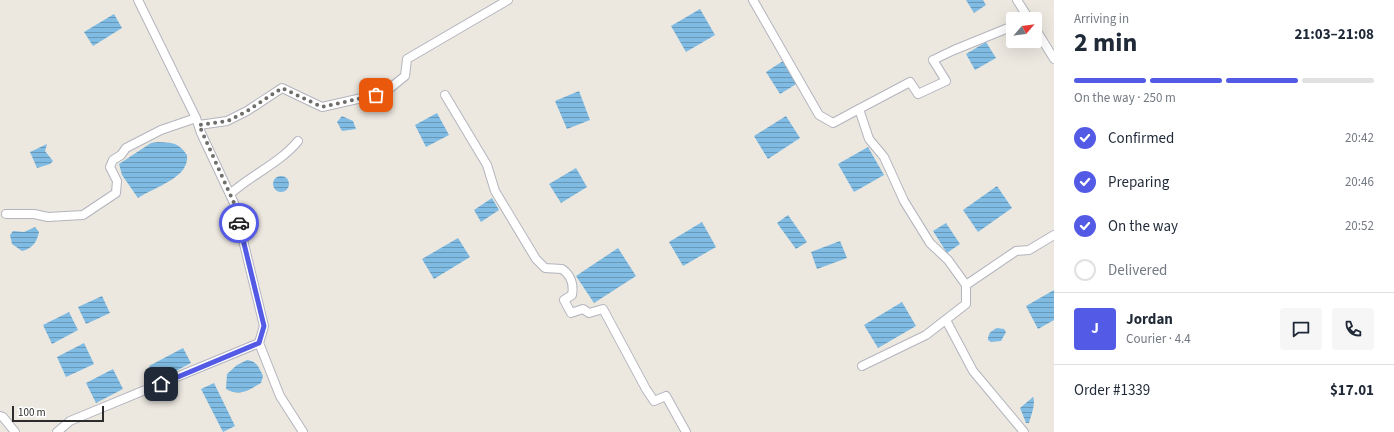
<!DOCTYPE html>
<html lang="en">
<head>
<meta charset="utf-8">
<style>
  :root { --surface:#fff; --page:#f6f6f7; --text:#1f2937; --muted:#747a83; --line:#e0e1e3; --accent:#535be6 }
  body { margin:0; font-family:"Source Sans 3",sans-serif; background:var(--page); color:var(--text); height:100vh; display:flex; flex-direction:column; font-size:15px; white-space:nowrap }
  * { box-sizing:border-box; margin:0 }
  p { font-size:13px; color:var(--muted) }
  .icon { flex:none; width:22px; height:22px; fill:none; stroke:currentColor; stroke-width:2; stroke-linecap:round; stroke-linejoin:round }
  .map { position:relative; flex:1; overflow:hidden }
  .details { display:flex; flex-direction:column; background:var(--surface); width:340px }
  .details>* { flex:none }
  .needle { width:26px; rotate:62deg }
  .controls { position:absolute; left:1006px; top:12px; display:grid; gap:8px }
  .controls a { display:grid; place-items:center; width:36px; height:36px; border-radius:4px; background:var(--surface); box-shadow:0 4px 16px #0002; font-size:20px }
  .scale { position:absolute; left:12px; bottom:10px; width:92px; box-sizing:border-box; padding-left:4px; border:2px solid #2c2c2c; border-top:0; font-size:11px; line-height:14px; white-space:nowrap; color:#2c2c2c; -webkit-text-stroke:3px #fff; paint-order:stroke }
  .pin { position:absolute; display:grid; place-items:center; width:34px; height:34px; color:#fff; margin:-17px; border-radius:8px; box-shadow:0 2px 6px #0006 }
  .courier { position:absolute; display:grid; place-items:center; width:40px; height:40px; margin:-20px; border:3px solid #535be6; border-radius:50%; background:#fff; color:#222; box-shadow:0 1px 5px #0007 }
  .summary em { font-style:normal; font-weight:700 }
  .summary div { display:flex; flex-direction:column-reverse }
  .summary { display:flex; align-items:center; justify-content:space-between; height:68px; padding:0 20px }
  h1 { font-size:26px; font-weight:700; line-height:30px }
  .bar { display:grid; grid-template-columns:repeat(4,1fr); gap:6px 4px; align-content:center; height:48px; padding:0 20px }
  .bar i { height:5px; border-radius:3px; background:var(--line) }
  .bar .on { background:var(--accent) }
  .bar p { grid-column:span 4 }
  .line { display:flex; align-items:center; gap:10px; padding:0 20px; border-top:1px solid var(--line) }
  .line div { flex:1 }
  .round { display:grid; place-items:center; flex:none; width:42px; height:42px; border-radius:4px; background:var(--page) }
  ol { padding:0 20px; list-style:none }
  li { display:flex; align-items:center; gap:12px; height:44px }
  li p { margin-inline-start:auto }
  li .icon { padding:4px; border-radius:50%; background:var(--accent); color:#fff; stroke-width:4 }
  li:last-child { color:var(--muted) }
  li i { width:22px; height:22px; border:2px solid var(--line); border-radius:50% }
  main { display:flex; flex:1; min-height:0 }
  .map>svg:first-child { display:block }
</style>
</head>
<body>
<main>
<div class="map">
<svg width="1054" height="432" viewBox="0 0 1054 432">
  <defs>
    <pattern id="water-rules" width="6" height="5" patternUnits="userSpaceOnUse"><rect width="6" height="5" fill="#7fbbe2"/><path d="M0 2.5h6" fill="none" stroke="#6898b7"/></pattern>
  </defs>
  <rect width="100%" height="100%" fill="#ece8e0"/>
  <g fill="url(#water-rules)">
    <path d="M 966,0 L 983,0 L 986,5 L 974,13 Z"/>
    <path d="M 700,9 L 715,35 L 686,52 L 671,26 Z"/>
    <path d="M 114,14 L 122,28 L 93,46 L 84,32 Z"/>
    <path d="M 986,42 L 996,58 L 975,70 L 966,54 Z"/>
    <path d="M 783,61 L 798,83 L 780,94 L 766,72 Z"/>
    <path d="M 579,91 L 590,120 L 567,129 L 555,101 Z"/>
    <path d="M 437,113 L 449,135 L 426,147 L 415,125 Z"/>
    <path d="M 342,116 L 353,121 L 356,129 L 342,131 L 337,122 Z"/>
    <path d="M 786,116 L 800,138 L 768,159 L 754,136 Z"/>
    <path d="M 158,142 C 173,143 178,142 187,155 C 190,178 154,187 138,198 L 122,175 L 119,164 L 151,143 Z"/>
    <path d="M 47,144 L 45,151 L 53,161 L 50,164 L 37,168 L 30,152 Z"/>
    <path d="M 868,147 L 884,175 L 854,192 L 838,164 Z"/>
    <path d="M 576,168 L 587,187 L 561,203 L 549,184 Z"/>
    <circle cx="281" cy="184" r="8"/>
    <path d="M 997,186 L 1012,208 L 978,232 L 963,210 Z"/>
    <path d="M 492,198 L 499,210 L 481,222 L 474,210 Z"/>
    <path d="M 788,215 L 807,242 L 796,249 L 777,223 Z"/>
    <path d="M 702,222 L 716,247 L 683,266 L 669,242 Z"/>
    <path d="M 946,223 L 960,244 L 947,253 L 933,231 Z"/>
    <path d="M 35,227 L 39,232 C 37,242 32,249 22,251 L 12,244 L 10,235 L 13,231 L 24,232 Z"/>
    <path d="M 458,238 L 470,257 L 434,279 L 422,259 Z"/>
    <path d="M 840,241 L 847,258 L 817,269 L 811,252 Z"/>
    <path d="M 618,248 L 636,276 L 594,303 L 576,276 Z"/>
    <path d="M 1054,290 L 1054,320 L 1038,329 L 1026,306 Z"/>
    <path d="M 102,296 L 110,313 L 86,324 L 78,307 Z"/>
    <path d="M 902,302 L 916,326 L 878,348 L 864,325 Z"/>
    <path d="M 69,312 L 78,330 L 52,344 L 43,325 Z"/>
    <path d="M 997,328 L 1004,329 L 1006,332 L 1001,341 L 991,342 L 988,340 C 988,333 991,331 997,328 Z"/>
    <path d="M 84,343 L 94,364 L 66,377 L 57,357 Z"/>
    <path d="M 183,348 L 191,363 L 157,381 L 149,366 Z"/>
    <path d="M 247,360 C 257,361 259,368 263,376 L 261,383 C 249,390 239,397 226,389 L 227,374 L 237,365 Z"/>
    <path d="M 113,369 L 123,389 L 96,403 L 86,383 Z"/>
    <path d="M 214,383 L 235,426 L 223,432 L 201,389 Z"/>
    <path d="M 1033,397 C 1036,403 1031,416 1029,423 L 1026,423 L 1020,408 Z"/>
  </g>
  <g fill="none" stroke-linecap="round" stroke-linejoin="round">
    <defs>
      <g id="minor">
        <path d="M 138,0 L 196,118 L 201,133 L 234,203 L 264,326 L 259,343 L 280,396 L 303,432"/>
        <path d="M 753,0 L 819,115 L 833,123 L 859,109"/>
        <path d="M 1017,0 L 1029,19"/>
        <path d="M 1035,28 L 1054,59"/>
        <path d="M 445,95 L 487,165 L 495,191 L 536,259 L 545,268 L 562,269 C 571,275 574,285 572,295 L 564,300 L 571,313 L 583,309 L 589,313 L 603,309 L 646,389 L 654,401 L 666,396 L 686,432"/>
        <path d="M 199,125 L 227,121 L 247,111 L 282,88 L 322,107 L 384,93 L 405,76 L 407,59 L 508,0"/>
        <path d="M 230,194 C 251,175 280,163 298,141"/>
        <path d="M 6,214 L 34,214 L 48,217 L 83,215 L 116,193 L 117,181 L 110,167 L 113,160 L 121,155 L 126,148 L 161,130 L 196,118"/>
        <path d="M 966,285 L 1016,251 L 1029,250 L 1054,235"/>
        <path d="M 946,320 L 973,371 L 1024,432"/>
        <path d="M 862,366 L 926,335 L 966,304 L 966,285 L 948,260 L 930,243 L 904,201 L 884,157 L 869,139 L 859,109 L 910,82 L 918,94 L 946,81 L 933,60 L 954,50 L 1013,26"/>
        <path d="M 0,416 L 3,417 L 15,432"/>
        <path d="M 57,432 L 70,421 L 259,343"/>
      </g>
    </defs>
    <use href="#minor" stroke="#b3b4be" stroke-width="10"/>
    <use href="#minor" stroke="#fff" stroke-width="8"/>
  </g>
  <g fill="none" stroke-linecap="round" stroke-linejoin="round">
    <path stroke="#6f6e6b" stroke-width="4" stroke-dasharray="0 7.2" d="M 239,223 L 234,203 L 199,125 L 228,121 L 247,111 L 282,88 L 322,107 L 376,95"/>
    <path stroke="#535be6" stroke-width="5" d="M 161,384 L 259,343 L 264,326 L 239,223"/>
  </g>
</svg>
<div class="controls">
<a><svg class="needle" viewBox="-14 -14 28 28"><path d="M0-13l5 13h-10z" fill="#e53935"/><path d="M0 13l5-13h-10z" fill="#747a83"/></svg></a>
</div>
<div class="scale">100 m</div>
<div class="pin" style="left:376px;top:95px;background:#ea580c"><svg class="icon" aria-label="bag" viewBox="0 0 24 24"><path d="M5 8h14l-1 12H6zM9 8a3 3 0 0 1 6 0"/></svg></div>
<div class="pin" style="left:161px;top:384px;background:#1f2937"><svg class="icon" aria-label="home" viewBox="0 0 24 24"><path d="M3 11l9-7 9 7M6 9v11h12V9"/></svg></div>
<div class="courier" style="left:239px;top:223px"><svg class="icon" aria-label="car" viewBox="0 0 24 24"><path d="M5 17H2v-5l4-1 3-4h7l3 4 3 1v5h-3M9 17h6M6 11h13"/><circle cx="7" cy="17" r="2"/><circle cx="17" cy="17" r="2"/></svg></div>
</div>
<section class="details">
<div class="summary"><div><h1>2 min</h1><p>Arriving in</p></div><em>21:03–21:08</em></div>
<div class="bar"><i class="on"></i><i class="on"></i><i class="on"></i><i></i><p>On the way · 250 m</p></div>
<ol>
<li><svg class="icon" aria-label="check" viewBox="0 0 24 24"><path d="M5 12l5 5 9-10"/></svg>Confirmed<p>20:42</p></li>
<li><svg class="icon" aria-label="check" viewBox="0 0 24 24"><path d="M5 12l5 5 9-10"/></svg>Preparing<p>20:46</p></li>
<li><svg class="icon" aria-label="check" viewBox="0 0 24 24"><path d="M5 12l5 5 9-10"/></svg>On the way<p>20:52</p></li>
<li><i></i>Delivered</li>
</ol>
<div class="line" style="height:72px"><b class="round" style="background:var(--accent);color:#fff">J</b><div><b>Jordan</b><p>Courier · 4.4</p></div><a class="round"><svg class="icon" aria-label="chat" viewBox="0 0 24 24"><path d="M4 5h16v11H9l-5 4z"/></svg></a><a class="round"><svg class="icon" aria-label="phone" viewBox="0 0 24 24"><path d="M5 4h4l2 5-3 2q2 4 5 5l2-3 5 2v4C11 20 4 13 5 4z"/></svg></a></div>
<div class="line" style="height:52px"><div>Order #1339</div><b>$17.01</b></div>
</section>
</main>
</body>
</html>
